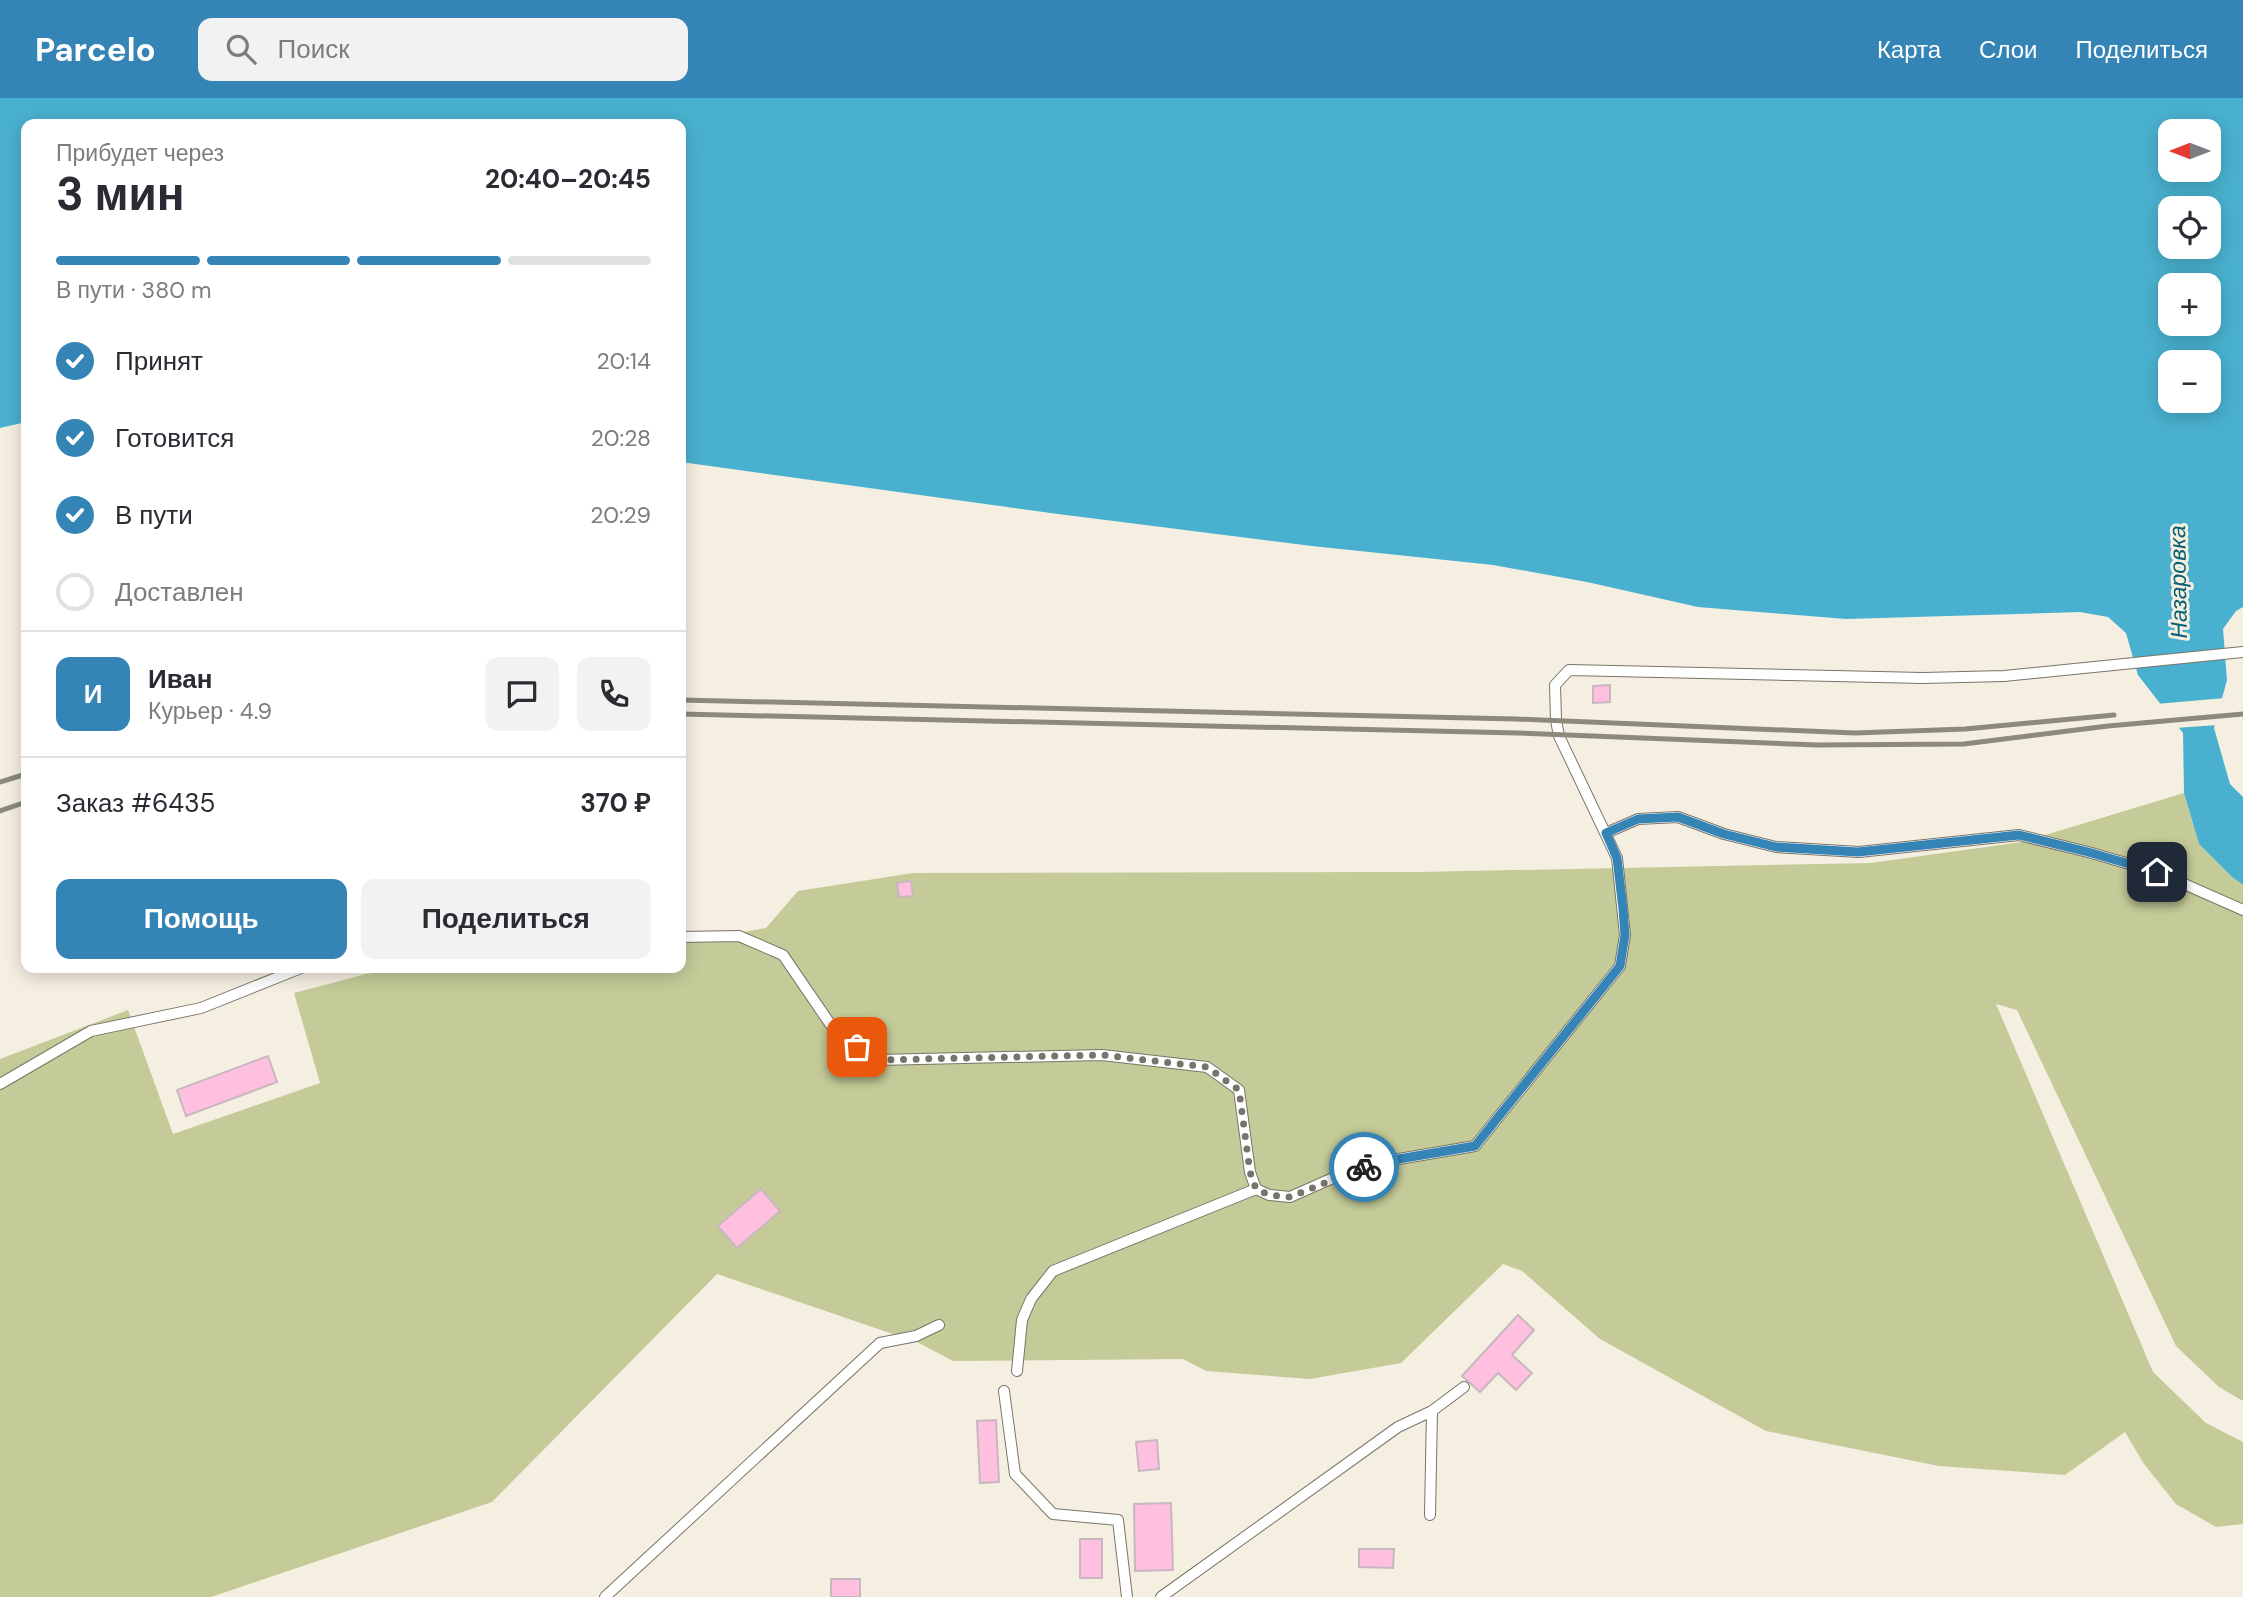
<!DOCTYPE html>
<html lang="ru">
<head>
<meta charset="utf-8">
<style>
  :root { --surface:#fff; --page:#f2f2f3; --text:#2b2b33; --muted:#7c7c81; --line:#e1e1e2; --accent:#3584b6 }
  body { margin:0; font-family:"DM Sans",sans-serif; background:var(--page); color:var(--text); height:100vh; display:flex; flex-direction:column; font-size:26px; white-space:nowrap }
  * { box-sizing:border-box; margin:0 }
  p { font-size:23px; color:var(--muted) }
  .icon { flex:none; width:38px; height:38px; fill:none; stroke:currentColor; stroke-width:2; stroke-linecap:round; stroke-linejoin:round }
  .map { position:relative; flex:1; overflow:hidden }
  .side { position:absolute; left:21px; top:21px; width:665px; height:854px; display:flex; flex-direction:column; background:var(--surface); border-radius:14px; box-shadow:0 4px 18px #0003 }
  .side>* { flex:none }
  .needle { width:46px; rotate:270deg }
  .buttons { position:absolute; left:2158px; top:21px; display:grid; gap:14px }
  .buttons a { display:grid; place-items:center; width:63px; height:63px; border-radius:14px; background:var(--surface); box-shadow:0 4px 18px #0003; font-size:35px }
  .pin { position:absolute; display:grid; place-items:center; width:60px; height:60px; color:#fff; margin:-30px; border-radius:14px; box-shadow:0 4px 10px #0006 }
  .courier { position:absolute; display:grid; place-items:center; width:70px; height:70px; margin:-35px; border:5px solid #3584b6; border-radius:50%; background:#fff; color:#222; box-shadow:0 2px 9px #0007 }
  .headline em { font-style:normal; font-weight:700 }
  .headline div { display:flex; flex-direction:column-reverse }
  .headline { display:flex; align-items:center; justify-content:space-between; height:119px; padding:0 35px }
  h1 { font-size:46px; font-weight:700; line-height:52px }
  .bar { display:grid; grid-template-columns:repeat(4,1fr); gap:10px 7px; align-content:center; height:84px; padding:0 35px }
  .bar i { height:9px; border-radius:5px; background:var(--line) }
  .bar .active { background:var(--accent) }
  .bar p { grid-column:span 4 }
  .line { display:flex; align-items:center; gap:18px; padding:0 35px; border-top:2px solid var(--line) }
  .line div { flex:1 }
  .round { display:grid; place-items:center; flex:none; width:74px; height:74px; border-radius:14px; background:var(--page) }
  ol { padding:0 35px; list-style:none }
  li { display:flex; align-items:center; gap:21px; height:77px }
  li p { margin-inline-start:auto }
  li .icon { padding:7px; border-radius:50%; background:var(--accent); color:#fff; stroke-width:4 }
  li:last-child { color:var(--muted) }
  li i { width:38px; height:38px; border:4px solid var(--line); border-radius:50% }
  .action { display:flex; gap:14px; margin-top:auto; padding:14px 35px }
  .action a { flex:1; height:80px; border-radius:14px; background:var(--accent); color:#fff; font-size:28px; font-weight:700; line-height:80px; text-align:center }
  .action a+a { background:var(--page); color:var(--text) }
  header { display:flex; align-items:center; gap:42px; box-sizing:border-box; height:98px; padding:0 35px; background:var(--accent); color:#fff }
  header strong { font-size:33px }
  nav { display:flex; gap:38px; margin-inline-start:auto; font-size:24px }
  .search { width:490px; height:63px; background:var(--page); display:flex; align-items:center; gap:18px; box-sizing:border-box; padding:0 24px; border-radius:14px; color:var(--muted); font-size:26px }
  .map>svg:first-child { display:block }
</style>
</head>
<body>
<header>
<strong>Parcelo</strong>
<div class="search"><svg class="icon" aria-label="search" viewBox="0 0 24 24"><circle cx="10" cy="10" r="6"/><path d="M15 15l6 6"/></svg>Поиск</div>
<nav><a>Карта</a><a>Слои</a><a>Поделиться</a></nav>
</header>
<div class="map">
<svg width="2243" height="1499" viewBox="0 0 2243 1499">
  <rect width="100%" height="100%" fill="#f5efe1"/>
  <path fill="#c4cb98" d="M 2184,695 L 2199,746 L 2232,779 L 2243,787 L 2243,1303 L 2219,1289 L 2176,1248 L 2017,912 L 1996,906 L 2153,1274 L 2206,1325 L 2243,1344 L 2243,1426 L 2216,1429 L 2176,1406 L 2144,1366 L 2125,1334 L 2065,1377 L 1939,1368 L 1766,1333 L 1600,1241 L 1522,1173 L 1503,1166 L 1401,1265 L 1310,1281 L 1206,1273 L 1183,1261 L 953,1263 L 919,1245 L 717,1176 L 492,1404 L 211,1499 L 0,1499 L 0,961 L 128,912 L 173,1036 L 320,985 L 294,895 L 366,876 L 418,870 L 681,870 L 681,845 L 766,830 L 798,793 L 913,775 L 1417,774 L 1871,765 L 2022,744 Z"/>
  <path fill="#49b1cf" fill-rule="evenodd" d="M 0,0 L 2243,0 L 2243,509 L 2236,513 L 2223,531 L 2227,582 L 2214,630 L 2230,686 L 2243,699 L 2243,787 L 2232,779 L 2199,746 L 2184,695 L 2183,635 L 2138,577 L 2126,535 L 2108,519 L 2080,514 L 1846,521 L 1698,509 L 1587,484 L 1493,467 L 1312,448 L 1058,416 L 681,364 L 681,26 L 26,26 L 26,324 L 0,330 ZM 2170,33 L 2208,33 L 2208,72 L 2170,72 ZM 2170,110 L 2208,110 L 2208,149 L 2170,149 ZM 2170,187 L 2208,187 L 2208,226 L 2170,226 ZM 2170,264 L 2208,264 L 2208,303 L 2170,303 Z"/>
  <path fill="#f5efe1" d="M 2225,600 L 2218,627 L 2175,630 L 2156,606 Z"/>
  <g fill="#ffbfde" stroke="#c7b8bf" stroke-width="2">
    <path d="M 1610,587 L 1610,604 L 1593,605 L 1593,588 Z"/>
    <path d="M 911,783 L 913,798 L 899,799 L 897,785 Z"/>
    <path d="M 268,958 L 277,984 L 186,1018 L 177,992 Z"/>
    <path d="M 761,1091 L 780,1113 L 737,1150 L 718,1128 Z"/>
    <path d="M 1518,1217 L 1534,1232 L 1512,1257 L 1532,1275 L 1516,1292 L 1498,1275 L 1480,1294 L 1462,1278 Z"/>
    <path d="M 996,1322 L 999,1384 L 980,1385 L 977,1323 Z"/>
    <path d="M 1157,1342 L 1159,1371 L 1139,1373 L 1136,1344 Z"/>
    <path d="M 1171,1405 L 1173,1472 L 1135,1473 L 1134,1406 Z"/>
    <rect x="1080" y="1441" width="22" height="39"/>
    <path d="M 1359,1451 L 1394,1451 L 1393,1470 L 1359,1469 Z"/>
    <rect x="831" y="1481" width="29" height="18"/>
  </g>
  <g fill="none" stroke-linecap="round" stroke-linejoin="round">
    <defs>
      <g id="lane">
        <path d="M 1606,735 L 1638,721 L 1678,719 L 1724,736 L 1776,749 L 1859,754 L 2019,737 L 2088,754 L 2157,774 L 2243,812"/>
        <path d="M 681,839 L 739,838 L 783,857 L 837,936 L 877,962 L 1102,957 L 1207,969 L 1239,992 L 1250,1074 L 1256,1091 L 1269,1097 L 1290,1099 L 1351,1072 L 1387,1063 L 1475,1048 L 1620,868 L 1625,837 L 1617,760 L 1559,638 L 1556,622 L 1555,587 L 1569,572 L 1923,580 L 2004,578 L 2243,554"/>
        <path d="M 0,986 L 91,933 L 201,910 L 301,870"/>
        <path d="M 1017,1273 L 1022,1222 L 1031,1201 L 1053,1173 L 1256,1091"/>
        <path d="M 1004,1293 L 1015,1376 L 1053,1416 L 1118,1422 L 1127,1499"/>
        <path d="M 1430,1417 L 1432,1313"/>
        <path d="M 605,1499 L 880,1245 L 916,1238 L 939,1227"/>
        <path d="M 1161,1499 L 1398,1329 L 1432,1313 L 1464,1289"/>
      </g>
    </defs>
    <use href="#lane" stroke="#797467" stroke-width="12"/>
    <use href="#lane" stroke="#fff" stroke-width="10"/>
    <g stroke="#8d897f" stroke-width="5">
      <path d="M 681,602 L 1516,621 L 1855,635 L 1965,631 L 2114,617"/>
      <path d="M 681,616 L 1518,635 L 1818,647 L 1964,646 L 2108,628 L 2243,616"/>
      <path d="M 0,684 L 26,676"/>
      <path d="M 0,713 L 26,704"/>
    </g>
  </g>
  <g fill="none" stroke-linecap="round" stroke-linejoin="round">
    <path stroke="#77746b" stroke-width="7" stroke-dasharray="0 12.6" d="M 857,949 L 877,962 L 1102,957 L 1207,969 L 1239,992 L 1250,1074 L 1256,1091 L 1269,1097 L 1290,1099 L 1364,1069"/>
    <path stroke="#3584b6" stroke-width="9" d="M 1364,1069 L 1387,1063 L 1475,1048 L 1620,868 L 1625,837 L 1623,811 L 1617,760 L 1606,735 L 1638,721 L 1678,719 L 1724,736 L 1776,749 L 1858,754 L 2019,737 L 2088,754 L 2157,774"/>
  </g>
  <g text-anchor="middle" stroke-width="6" stroke-linejoin="round" paint-order="stroke">
    <g font-size="23" font-style="italic" fill="#086076" stroke="#f5efe1">
      <text transform="translate(2178 484) rotate(-91)" y="8">Назаровка</text>
    </g>
  </g>
</svg>
<div class="buttons">
<a><svg class="needle" viewBox="-14 -14 28 28"><path d="M0-13l5 13h-10z" fill="#e53935"/><path d="M0 13l5-13h-10z" fill="#7c7c81"/></svg></a>
<a><svg class="icon" aria-label="locate" viewBox="0 0 24 24"><circle cx="12" cy="12" r="6"/><path d="M12 2v4M12 18v4M2 12h4M18 12h4"/></svg></a>
<a>+</a>
<a>−</a>
</div>
<div class="pin" style="left:857px;top:949px;background:#ea580c"><svg class="icon" aria-label="bag" viewBox="0 0 24 24"><path d="M5 8h14l-1 12H6zM9 8a3 3 0 0 1 6 0"/></svg></div>
<div class="pin" style="left:2157px;top:774px;background:#1f2937"><svg class="icon" aria-label="home" viewBox="0 0 24 24"><path d="M3 11l9-7 9 7M6 9v11h12V9"/></svg></div>
<div class="courier" style="left:1364px;top:1069px"><svg class="icon" aria-label="bike" viewBox="0 0 24 24"><circle cx="6" cy="16" r="4"/><circle cx="18" cy="16" r="4"/><path d="M6 16l4-8h5l3 8M10 8l3 8H6M13 5h3"/></svg></div>
<section class="side">
<div class="headline"><div><h1>3 мин</h1><p>Прибудет через</p></div><em>20:40–20:45</em></div>
<div class="bar"><i class="active"></i><i class="active"></i><i class="active"></i><i></i><p>В пути · 380 m</p></div>
<ol>
<li><svg class="icon" aria-label="check" viewBox="0 0 24 24"><path d="M5 12l5 5 9-10"/></svg>Принят<p>20:14</p></li>
<li><svg class="icon" aria-label="check" viewBox="0 0 24 24"><path d="M5 12l5 5 9-10"/></svg>Готовится<p>20:28</p></li>
<li><svg class="icon" aria-label="check" viewBox="0 0 24 24"><path d="M5 12l5 5 9-10"/></svg>В пути<p>20:29</p></li>
<li><i></i>Доставлен</li>
</ol>
<div class="line" style="height:126px"><b class="round" style="background:var(--accent);color:#fff">И</b><div><b>Иван</b><p>Курьер · 4.9</p></div><a class="round"><svg class="icon" aria-label="chat" viewBox="0 0 24 24"><path d="M4 5h16v11H9l-5 4z"/></svg></a><a class="round"><svg class="icon" aria-label="phone" viewBox="0 0 24 24"><path d="M5 4h4l2 5-3 2q2 4 5 5l2-3 5 2v4C11 20 4 13 5 4z"/></svg></a></div>
<div class="line" style="height:91px"><div>Заказ #6435</div><b>370 ₽</b></div>
<div class="action"><a>Помощь</a><a>Поделиться</a></div>
</section>
</div>
</body>
</html>
